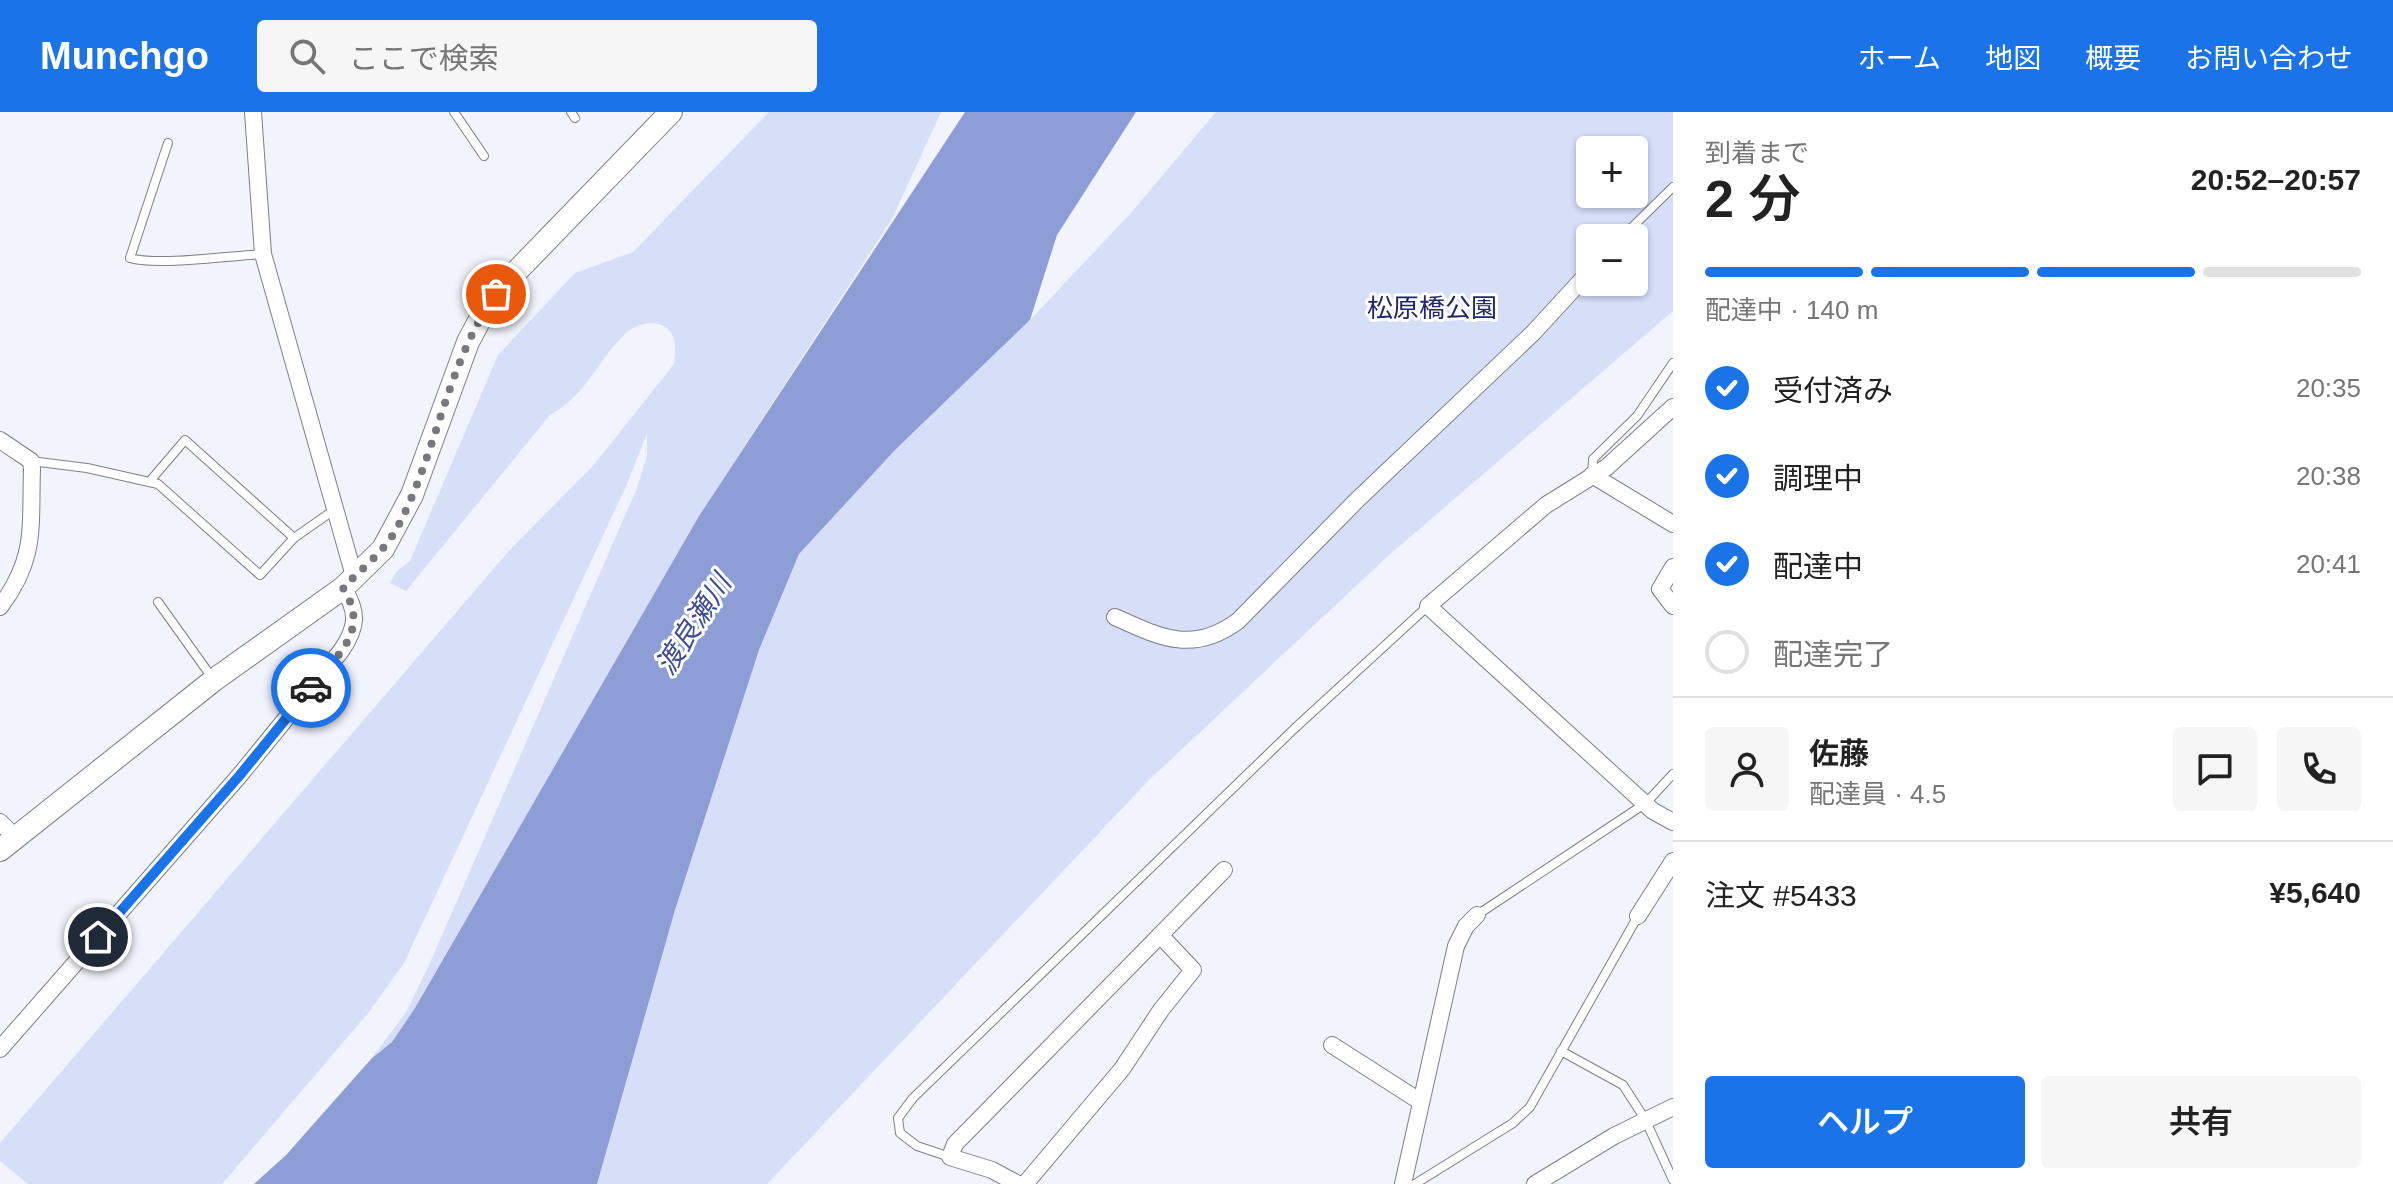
<!DOCTYPE html>
<html lang="ja">
<head>
<meta charset="utf-8">
<style>
  :root { --surface:#fff; --page:#f6f6f6; --text:#222; --muted:#767676; --line:#e0e0e0; --accent:#1a73e8 }
  body { margin:0; font-family:Arial,"Noto Sans JP",sans-serif; background:var(--page); color:var(--text); height:100vh; display:flex; flex-direction:column; font-size:30px; white-space:nowrap }
  * { box-sizing:border-box; margin:0 }
  p { font-size:26px; color:var(--muted) }
  .icon { flex:none; width:44px; height:44px; fill:none; stroke:currentColor; stroke-width:2; stroke-linecap:round; stroke-linejoin:round }
  .map { position:relative; flex:1; overflow:hidden }
  .details { display:flex; flex-direction:column; background:var(--surface); width:720px }
  .details>* { flex:none }
  .controls { position:absolute; left:1576px; top:24px; display:grid; gap:16px }
  .controls a { display:grid; place-items:center; width:72px; height:72px; border-radius:8px; background:var(--surface); box-shadow:0 2px 6px #0004; font-size:40px }
  .pin { position:absolute; display:grid; place-items:center; width:68px; height:68px; color:#fff; margin:-34px; border:4px solid #fff; border-radius:50%; box-shadow:0 2px 8px #0007 }
  .courier { position:absolute; display:grid; place-items:center; width:80px; height:80px; margin:-40px; border:6px solid #1a73e8; border-radius:50%; background:#fff; color:#222; box-shadow:0 2px 10px #0007 }
  .headline em { font-style:normal; font-weight:600 }
  .headline div { display:flex; flex-direction:column-reverse }
  .headline { display:flex; align-items:center; justify-content:space-between; height:136px; padding:0 32px }
  h1 { font-size:52px; font-weight:600; line-height:60px }
  .bar { display:grid; grid-template-columns:repeat(4,1fr); gap:12px 8px; align-content:center; height:96px; padding:0 32px }
  .bar i { height:10px; border-radius:6px; background:var(--line) }
  .bar .active { background:var(--accent) }
  .bar p { grid-column:span 4 }
  .line { display:flex; align-items:center; gap:20px; padding:0 32px; border-top:2px solid var(--line) }
  .line div { flex:1 }
  .round { display:grid; place-items:center; flex:none; width:84px; height:84px; border-radius:8px; background:var(--page) }
  ol { padding:0 32px; list-style:none }
  li { display:flex; align-items:center; gap:24px; height:88px }
  li p { margin-inline-start:auto }
  li .icon { padding:8px; border-radius:50%; background:var(--accent); color:#fff; stroke-width:4 }
  li:last-child { color:var(--muted) }
  li i { width:44px; height:44px; border:4px solid var(--line); border-radius:50% }
  .cta { display:flex; gap:16px; margin-top:auto; padding:16px 32px }
  .cta a { flex:1; height:92px; border-radius:8px; background:var(--accent); color:#fff; font-size:32px; font-weight:600; line-height:92px; text-align:center }
  .cta a+a { background:var(--page); color:var(--text) }
  header { display:flex; align-items:center; gap:48px; box-sizing:border-box; height:112px; padding:0 40px; background:var(--accent); color:#fff }
  header strong { font-size:38px }
  nav { display:flex; gap:44px; margin-inline-start:auto; font-size:28px }
  .search { width:560px; height:72px; background:var(--page); display:flex; align-items:center; gap:20px; box-sizing:border-box; padding:0 28px; border-radius:8px; color:var(--muted); font-size:30px }
  main { display:flex; flex:1; min-height:0 }
  .map>svg:first-child { display:block }
</style>
</head>
<body>
<header>
<strong>Munchgo</strong>
<div class="search"><svg class="icon" aria-label="search" viewBox="0 0 24 24"><circle cx="10" cy="10" r="6"/><path d="M15 15l6 6"/></svg>ここで検索</div>
<nav><a>ホーム</a><a>地図</a><a>概要</a><a>お問い合わせ</a></nav>
</header>
<main>
<div class="map">
<svg width="1673" height="1072" viewBox="0 0 1673 1072">
  <rect width="100%" height="100%" fill="#f1f4fc"/>
  <g fill="#d6def8" fill-rule="evenodd">
    <path d="M 769,0 L 941,0 L 892,107 L 699,404 L 415,896 L 392,930 L 372,946 L 406,900 L 429,853 L 637,376 L 647,344 L 647,321 L 627,372 L 404,851 L 369,900 L 222,1072 L 28,1072 L 0,1049 L 0,1031 L 508,440 L 593,354 L 674,252 C 675,243 677,230 671,221 C 662,206 638,210 626,221 C 598,247 586,284 550,303 L 406,479 L 390,471 L 397,459 L 410,449 L 498,243 L 575,161 L 633,140 Z"/>
    <path d="M 1216,0 L 1673,0 L 1673,199 L 1388,444 L 1149,668 L 767,1072 L 597,1072 L 675,798 L 759,538 L 799,442 L 895,338 L 1030,208 L 1130,102 ZM 1590,38 L 1634,38 L 1634,82 L 1590,82 ZM 1590,126 L 1634,126 L 1634,170 L 1590,170 Z"/>
  </g>
  <path fill="#8d9ed7" d="M 965,0 L 1136,0 L 1057,123 L 1030,208 L 895,338 L 799,442 L 759,538 L 675,798 L 597,1072 L 254,1072 L 286,1043 L 372,946 L 392,930 L 415,896 L 699,404 Z"/>
  <path fill="#f1f4fc" d="M 381,933 L 286,1043 L 250,1072 L 253,1064 L 283,1040 Z"/>
  <g fill="none" stroke-linecap="round" stroke-linejoin="round">
    <defs>
      <g id="lane">
        <path d="M 454,0 L 484,44"/>
        <path d="M 571,0 L 575,6"/>
        <path d="M 168,31 L 130,146 C 158,154 229,144 263,142"/>
        <path d="M 1621,126 L 1673,75"/>
        <path d="M 31,349 L 87,356 L 158,372 L 260,463 L 294,426 L 334,398"/>
        <path d="M 1592,363 L 1593,347 L 1637,304 L 1673,251"/>
        <path d="M 150,369 L 185,328 L 294,426"/>
        <path d="M 158,490 L 213,567"/>
        <path d="M 1477,803 L 1646,691 L 1673,662"/>
        <path d="M 1561,939 L 1623,973 L 1645,1007 L 1673,1068"/>
        <path d="M 950,1045 L 917,1034 L 900,1021 L 898,1006 L 913,986 L 1294,617 L 1428,494"/>
        <path d="M 1415,1072 L 1513,1011 L 1530,995 L 1638,804"/>
      </g>
      <g id="street">
        <path d="M 253,0 L 263,142 L 354,464"/>
        <path d="M 1673,295 L 1607,355 L 1546,393 L 1428,494 L 1653,699 L 1673,710"/>
        <path d="M 0,328 L 31,349 L 32,357 C 30,415 37,446 0,495"/>
        <path d="M 1592,363 L 1673,412"/>
        <path d="M 1673,455 L 1660,477 L 1673,494"/>
        <path d="M 1115,505 C 1161,526 1193,542 1238,509 L 1357,388 L 1533,221 L 1590,159"/>
        <path d="M 0,710 L 14,724"/>
        <path d="M 1638,804 L 1673,749"/>
        <path d="M 1332,933 L 1421,990"/>
        <path d="M 0,937 L 240,663 L 341,539 C 357,516 359,500 343,476"/>
        <path d="M 1018,1072 L 992,1058 L 950,1045 L 955,1032 L 1224,758"/>
        <path d="M 1025,1072 L 1122,957 L 1161,898 L 1193,858 L 1160,823"/>
        <path d="M 1403,1072 L 1456,834 L 1466,814 L 1477,803"/>
        <path d="M 1535,1072 L 1614,1024 L 1673,995"/>
      </g>
      <path id="secondary" d="M 0,738 L 214,568 L 343,476 L 383,437 L 412,383 L 468,230 L 486,196 L 513,163 L 671,0"/>
    </defs>
    <use href="#lane" stroke="#7d7f87" stroke-width="10"/>
    <use href="#street" stroke="#7d7f87" stroke-width="18"/>
    <use href="#secondary" stroke="#7d7f87" stroke-width="24"/>
    <use href="#lane" stroke="#fff" stroke-width="8"/>
    <use href="#street" stroke="#fff" stroke-width="16"/>
    <use href="#secondary" stroke="#fff" stroke-width="22"/>
  </g>
  <g fill="none" stroke-linecap="round" stroke-linejoin="round">
    <path stroke="#76787d" stroke-width="8" stroke-dasharray="0 14.4" d="M 311,576 C 337,543 371,519 343,476 C 361,457 383,441 396,418 C 437,343 446,252 496,182"/>
    <path stroke="#1a73e8" stroke-width="10" d="M 98,825 L 240,663 L 311,576"/>
  </g>
  <g text-anchor="middle" stroke-width="6" stroke-linejoin="round" paint-order="stroke">
    <g font-size="26" fill="#1d2769" stroke="#fff">
      <text x="1432" y="205">松原橋公園</text>
    </g>
    <g font-size="28" font-style="italic" fill="#3c4b91" stroke="#fff">
      <text transform="translate(693 512) rotate(-57)" y="10">渡良瀬川</text>
    </g>
  </g>
</svg>
<div class="controls">
<a>+</a>
<a>−</a>
</div>
<div class="pin" style="left:496px;top:182px;background:#ea580c"><svg class="icon" aria-label="bag" viewBox="0 0 24 24"><path d="M5 8h14l-1 12H6zM9 8a3 3 0 0 1 6 0"/></svg></div>
<div class="pin" style="left:98px;top:825px;background:#1f2937"><svg class="icon" aria-label="home" viewBox="0 0 24 24"><path d="M3 11l9-7 9 7M6 9v11h12V9"/></svg></div>
<div class="courier" style="left:311px;top:576px"><svg class="icon" aria-label="car" viewBox="0 0 24 24"><path d="M5 17H2v-5l4-1 3-4h7l3 4 3 1v5h-3M9 17h6M6 11h13"/><circle cx="7" cy="17" r="2"/><circle cx="17" cy="17" r="2"/></svg></div>
</div>
<section class="details">
<div class="headline"><div><h1>2 分</h1><p>到着まで</p></div><em>20:52–20:57</em></div>
<div class="bar"><i class="active"></i><i class="active"></i><i class="active"></i><i></i><p>配達中 · 140 m</p></div>
<ol>
<li><svg class="icon" aria-label="check" viewBox="0 0 24 24"><path d="M5 12l5 5 9-10"/></svg>受付済み<p>20:35</p></li>
<li><svg class="icon" aria-label="check" viewBox="0 0 24 24"><path d="M5 12l5 5 9-10"/></svg>調理中<p>20:38</p></li>
<li><svg class="icon" aria-label="check" viewBox="0 0 24 24"><path d="M5 12l5 5 9-10"/></svg>配達中<p>20:41</p></li>
<li><i></i>配達完了</li>
</ol>
<div class="line" style="height:144px"><a class="round"><svg class="icon" aria-label="person" viewBox="0 0 24 24"><circle cx="12" cy="8" r="4"/><path d="M4 21q1-7 8-7t8 7"/></svg></a><div><b>佐藤</b><p>配達員 · 4.5</p></div><a class="round"><svg class="icon" aria-label="chat" viewBox="0 0 24 24"><path d="M4 5h16v11H9l-5 4z"/></svg></a><a class="round"><svg class="icon" aria-label="phone" viewBox="0 0 24 24"><path d="M5 4h4l2 5-3 2q2 4 5 5l2-3 5 2v4C11 20 4 13 5 4z"/></svg></a></div>
<div class="line" style="height:104px"><div>注文 #5433</div><b>¥5,640</b></div>
<div class="cta"><a>ヘルプ</a><a>共有</a></div>
</section>
</main>
</body>
</html>
